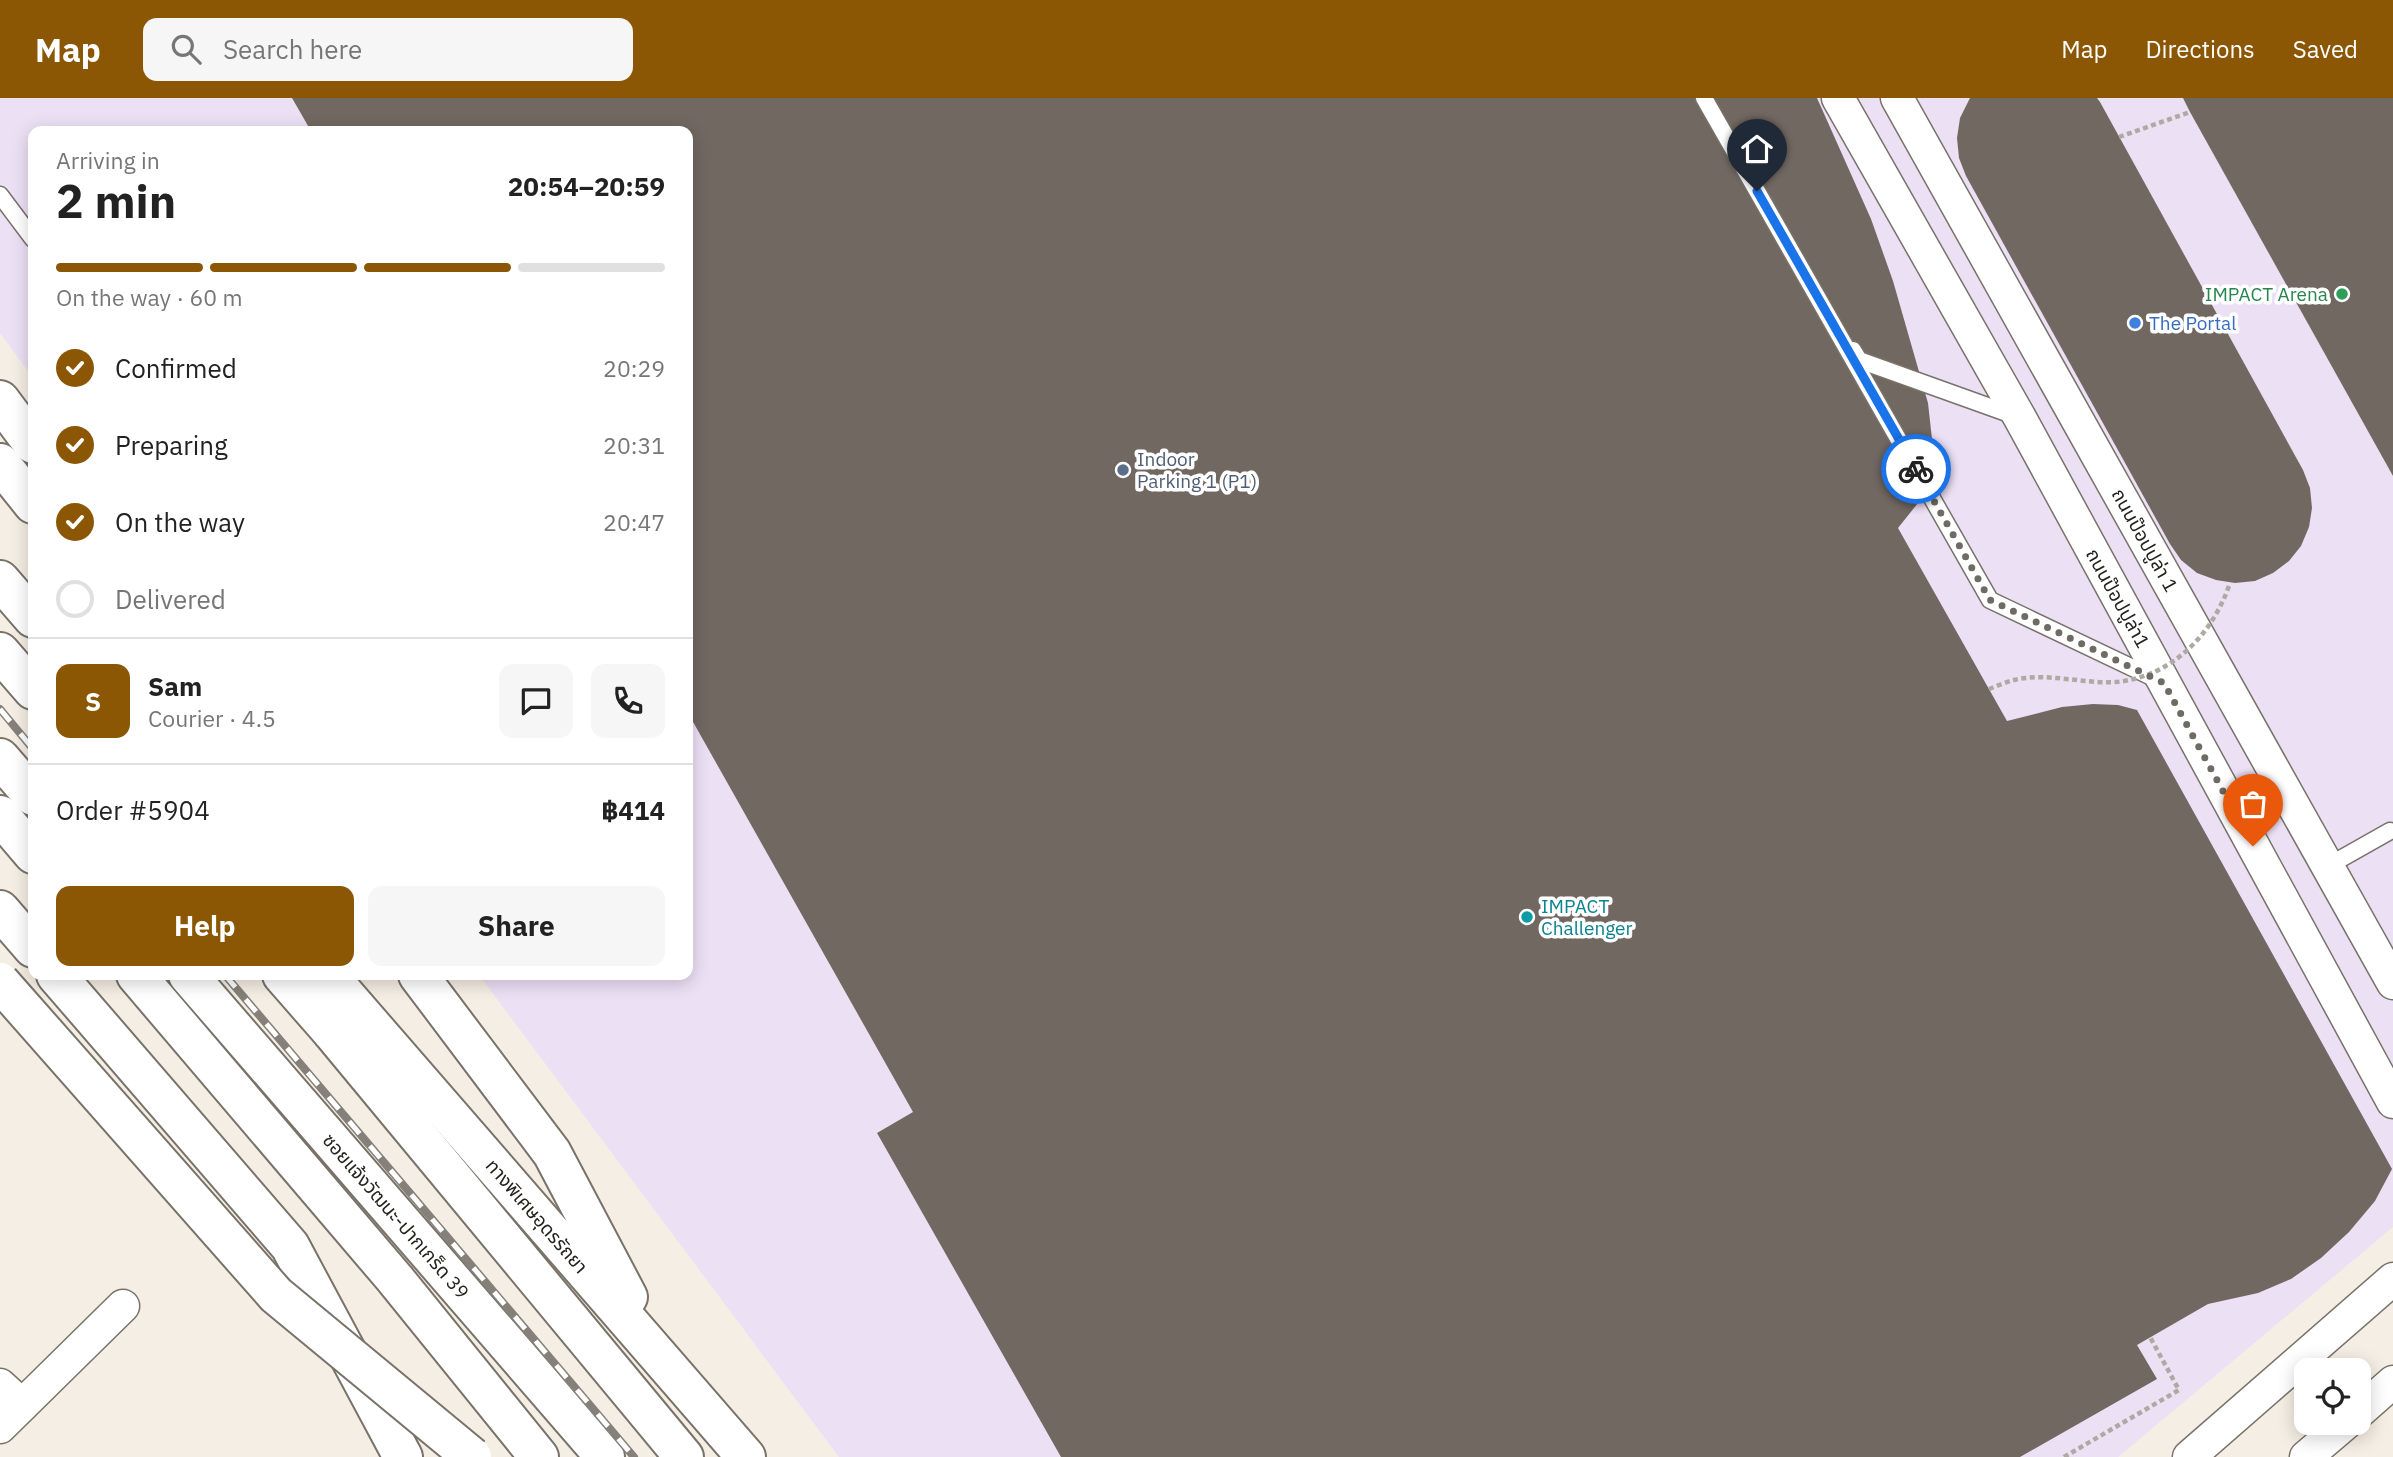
<!DOCTYPE html>
<html lang="en">
<head>
<meta charset="utf-8">
<style>
  :root { --surface:#fff; --page:#f6f6f6; --text:#222; --muted:#767676; --line:#e0e0e0; --accent:#8c5705 }
  body { margin:0; font-family:"IBM Plex Sans","Noto Sans Thai",sans-serif; background:var(--page); color:var(--text); height:100vh; display:flex; flex-direction:column; font-size:26px; white-space:nowrap }
  * { box-sizing:border-box; margin:0 }
  p { font-size:23px; color:var(--muted) }
  .icon { flex:none; width:38px; height:38px; fill:none; stroke:currentColor; stroke-width:2; stroke-linecap:round; stroke-linejoin:round }
  .map { position:relative; flex:1; overflow:hidden }
  .side { position:absolute; left:28px; top:28px; width:665px; height:854px; display:flex; flex-direction:column; background:var(--surface); border-radius:14px; box-shadow:0 4px 18px #0003 }
  .side>* { flex:none }
  .tools { position:absolute; left:2294px; top:1260px; display:grid; gap:14px }
  .tools a { display:grid; place-items:center; width:77px; height:77px; border-radius:14px; background:var(--surface); box-shadow:0 4px 18px #0003; font-size:35px }
  .pin { position:absolute; display:grid; place-items:center; width:60px; height:60px; color:#fff; margin:-72px -30px; border-radius:50% 50% 50% 0; rotate:-45deg; box-shadow:0 0 7px #0007 }
  .pin .icon { rotate:45deg }
  .courier { position:absolute; display:grid; place-items:center; width:70px; height:70px; margin:-35px; border:5px solid #1a73e8; border-radius:50%; background:#fff; color:#222; box-shadow:0 2px 9px #0007 }
  .summary em { font-style:normal; font-weight:700 }
  .summary div { display:flex; flex-direction:column-reverse }
  .summary { display:flex; align-items:center; justify-content:space-between; height:119px; padding:0 28px }
  h1 { font-size:46px; font-weight:700; line-height:52px }
  .bar { display:grid; grid-template-columns:repeat(4,1fr); gap:10px 7px; align-content:center; height:84px; padding:0 28px }
  .bar i { height:9px; border-radius:5px; background:var(--line) }
  .bar .selected { background:var(--accent) }
  .bar p { grid-column:span 4 }
  .line { display:flex; align-items:center; gap:18px; padding:0 28px; border-top:2px solid var(--line) }
  .line div { flex:1 }
  .round { display:grid; place-items:center; flex:none; width:74px; height:74px; border-radius:14px; background:var(--page) }
  ol { padding:0 28px; list-style:none }
  li { display:flex; align-items:center; gap:21px; height:77px }
  li p { margin-inline-start:auto }
  li .icon { padding:7px; border-radius:50%; background:var(--accent); color:#fff; stroke-width:4 }
  li:last-child { color:var(--muted) }
  li i { width:38px; height:38px; border:4px solid var(--line); border-radius:50% }
  .primary-button { display:flex; gap:14px; margin-top:auto; padding:14px 28px }
  .primary-button a { flex:1; height:80px; border-radius:14px; background:var(--accent); color:#fff; font-size:28px; font-weight:700; line-height:80px; text-align:center }
  .primary-button a+a { background:var(--page); color:var(--text) }
  header { display:flex; align-items:center; gap:42px; box-sizing:border-box; height:98px; padding:0 35px; background:var(--accent); color:#fff }
  header strong { font-size:33px }
  nav { display:flex; gap:38px; margin-inline-start:auto; font-size:24px }
  .search { width:490px; height:63px; background:var(--page); display:flex; align-items:center; gap:18px; box-sizing:border-box; padding:0 24px; border-radius:14px; color:var(--muted); font-size:26px }
  .map>svg:first-child { display:block }
</style>
</head>
<body>
<header>
<strong>Map</strong>
<div class="search"><svg class="icon" aria-label="search" viewBox="0 0 24 24"><circle cx="10" cy="10" r="6"/><path d="M15 15l6 6"/></svg>Search here</div>
<nav><a>Map</a><a>Directions</a><a>Saved</a></nav>
</header>
<div class="map">
<svg width="2393" height="1359" viewBox="0 0 2393 1359">
  <rect width="100%" height="100%" fill="#f5eee4"/>
  <path fill="#ece0f5" d="M 0,0 L 2393,0 L 2393,1129 L 2118,1359 L 839,1359 L 479,877 L 688,877 L 688,33 L 33,33 L 33,280 L 0,235 Z"/>
  <g fill="#726862">
    <path d="M 292,0 L 1817,0 L 1871,121 L 1893,183 L 1928,305 L 1933,350 L 1930,379 L 1918,405 L 1898,430 L 2007,623 L 2062,609 L 2093,606 L 2118,607 L 2137,612 L 2392,1071 L 2375,1103 L 2349,1134 L 2321,1160 L 2291,1181 L 2258,1195 L 2208,1206 L 2137,1247 L 2157,1281 L 2020,1359 L 1061,1359 L 877,1035 L 913,1014 L 688,615 L 688,33 L 311,33 Z"/>
    <path d="M 1970,0 L 2097,0 L 2100,4 L 2303,372 L 2310,390 L 2312,410 L 2309,429 L 2301,448 L 2289,463 L 2273,475 L 2255,483 L 2235,485 L 2216,482 L 2197,475 L 2181,462 L 2170,446 L 1966,78 L 1959,60 L 1957,40 L 1960,20 Z"/>
    <path d="M 2183,0 L 2393,0 L 2393,378 L 2190,14 Z"/>
  </g>
  <g fill="none" stroke-linecap="round" stroke-linejoin="round">
    <defs>
      <g id="lane">
        <path d="M 1704,0 L 1990,502 L 2158,582"/>
        <path d="M 0,97 L 33,141"/>
        <path d="M 1853,252 L 1859,262 L 2018,319"/>
        <path d="M 2328,768 L 2390,733"/>
      </g>
      <g id="street">
        <path d="M 1838,0 L 2020,320 L 2393,1004"/>
        <path d="M 1897,0 L 2393,885"/>
        <path d="M 0,1287 L 22,1307"/>
        <path d="M 2359,1314 L 2393,1284"/>
        <path d="M 0,1329 L 123,1208"/>
        <path d="M 2189,1359 L 2393,1181"/>
        <path d="M 2306,1359 L 2346,1325"/>
      </g>
      <g id="secondary">
        <path d="M 0,554 L 33,592"/>
        <path d="M 0,660 L 33,698"/>
        <path d="M 188,877 L 605,1359"/>
        <path d="M 282,877 L 331,933 L 684,1359"/>
      </g>
      <g id="highway">
        <path d="M 0,302 L 33,346"/>
        <path d="M 0,365 L 33,406"/>
        <path d="M 0,482 L 33,520"/>
        <path d="M 0,717 L 33,756"/>
        <path d="M 0,812 L 33,850"/>
        <path d="M 56,877 L 290,1148 L 403,1359"/>
        <path d="M 136,877 L 395,1181 L 539,1359"/>
        <path d="M 309,877 L 331,933"/>
        <path d="M 328,877 L 746,1359"/>
        <path d="M 418,877 L 552,1055 L 628,1199"/>
      </g>
    </defs>
    <use href="#lane" stroke="#787269" stroke-width="19"/>
    <use href="#street" stroke="#787269" stroke-width="35"/>
    <use href="#secondary" stroke="#787269" stroke-width="42"/>
    <use href="#highway" stroke="#787269" stroke-width="42"/>
    <g stroke="#aea9a1" stroke-width="4.5" stroke-dasharray="5 3.5" stroke-linecap="butt">
      <path d="M 2119,39 L 2190,14"/>
      <path d="M 2064,1359 L 2179,1292 L 2150,1239"/>
    </g>
    <use href="#lane" stroke="#fff" stroke-width="16"/>
    <use href="#street" stroke="#fff" stroke-width="32"/>
    <use href="#secondary" stroke="#fff" stroke-width="38"/>
    <use href="#highway" stroke="#fff" stroke-width="38"/>
    <defs>
      <g id="rail">
        <path d="M 0,611 L 33,651"/>
        <path d="M 225,877 L 634,1359"/>
      </g>
    </defs>
    <use href="#rail" stroke="#85817a" stroke-width="8"/>
    <use href="#rail" stroke="#fff" stroke-width="5" stroke-dasharray="16" stroke-linecap="butt"/>
    <defs>
      <path id="highway-bridge" d="M 0,884 L 276,1197 L 472,1359"/>
    </defs>
    <use href="#highway-bridge" stroke="#787269" stroke-width="42" stroke-linecap="butt"/>
    <path stroke="#aea9a1" stroke-width="4.5" stroke-dasharray="5 3.5" stroke-linecap="butt" d="M 1989,591 C 1997,588 2006,584 2014,582 C 2047,574 2082,586 2116,584 C 2172,579 2213,536 2230,485"/>
    <use href="#highway-bridge" stroke="#fff" stroke-width="38"/>
  </g>
  <g fill="none" stroke-linecap="round" stroke-linejoin="round">
    <path stroke="#6e6a64" stroke-width="7" stroke-dasharray="0 12.6" d="M 1916,371 L 1990,502 L 2164,585 L 2253,748"/>
    <path stroke="#1a73e8" stroke-width="9" d="M 1757,93 L 1916,371"/>
  </g>
  <circle fill="#2e9e5b" stroke="#fff" stroke-width="2.5" cx="2342" cy="196" r="7"/>
  <circle fill="#3f7fe0" stroke="#fff" stroke-width="2.5" cx="2135" cy="225" r="7"/>
  <circle fill="#5c6f8a" stroke="#fff" stroke-width="2.5" cx="1123" cy="372" r="7"/>
  <circle fill="#0f9aa8" stroke="#fff" stroke-width="2.5" cx="1527" cy="819" r="7"/>
  <g text-anchor="middle" stroke-width="7" stroke-linejoin="round" paint-order="stroke">
    <g font-size="19" fill="#27864d" stroke="#fff" text-anchor="end">
      <text x="2328" y="203">IMPACT Arena</text>
    </g>
    <g font-size="19" fill="#366cbe" stroke="#fff" text-anchor="start">
      <text x="2149" y="232">The Portal</text>
    </g>
    <g font-size="19" fill="#4e5e75" stroke="#fff" text-anchor="start">
      <text x="1137" y="368">Indoor<tspan x="1137" dy="22">Parking 1 (P1)</tspan></text>
    </g>
    <g font-size="19" fill="#25231f" stroke="#fff">
      <text transform="translate(2145 442) rotate(61)" y="7">ถนนป๊อปปูล่า 1</text>
      <text transform="translate(2118 500) rotate(61)" y="7">ถนนป๊อปปูล่า1</text>
      <text transform="translate(396 1118) rotate(49)" y="7">ซอยแจ้งวัฒนะ-ปากเกร็ด 39</text>
      <text transform="translate(537 1118) rotate(49)" y="7">ทางพิเศษอุดรรัถยา</text>
    </g>
    <g font-size="19" fill="#0d838f" stroke="#fff" text-anchor="start">
      <text x="1541" y="815">IMPACT<tspan x="1541" dy="22">Challenger</tspan></text>
    </g>
  </g>
</svg>
<div class="tools">
<a><svg class="icon" aria-label="locate" viewBox="0 0 24 24"><circle cx="12" cy="12" r="6"/><path d="M12 2v4M12 18v4M2 12h4M18 12h4"/></svg></a>
</div>
<div class="pin" style="left:2253px;top:748px;background:#ea580c"><svg class="icon" aria-label="bag" viewBox="0 0 24 24"><path d="M5 8h14l-1 12H6zM9 8a3 3 0 0 1 6 0"/></svg></div>
<div class="pin" style="left:1757px;top:93px;background:#1f2937"><svg class="icon" aria-label="home" viewBox="0 0 24 24"><path d="M3 11l9-7 9 7M6 9v11h12V9"/></svg></div>
<div class="courier" style="left:1916px;top:371px"><svg class="icon" aria-label="bike" viewBox="0 0 24 24"><circle cx="6" cy="16" r="4"/><circle cx="18" cy="16" r="4"/><path d="M6 16l4-8h5l3 8M10 8l3 8H6M13 5h3"/></svg></div>
<section class="side">
<div class="summary"><div><h1>2 min</h1><p>Arriving in</p></div><em>20:54–20:59</em></div>
<div class="bar"><i class="selected"></i><i class="selected"></i><i class="selected"></i><i></i><p>On the way · 60 m</p></div>
<ol>
<li><svg class="icon" aria-label="check" viewBox="0 0 24 24"><path d="M5 12l5 5 9-10"/></svg>Confirmed<p>20:29</p></li>
<li><svg class="icon" aria-label="check" viewBox="0 0 24 24"><path d="M5 12l5 5 9-10"/></svg>Preparing<p>20:31</p></li>
<li><svg class="icon" aria-label="check" viewBox="0 0 24 24"><path d="M5 12l5 5 9-10"/></svg>On the way<p>20:47</p></li>
<li><i></i>Delivered</li>
</ol>
<div class="line" style="height:126px"><b class="round" style="background:var(--accent);color:#fff">S</b><div><b>Sam</b><p>Courier · 4.5</p></div><a class="round"><svg class="icon" aria-label="chat" viewBox="0 0 24 24"><path d="M4 5h16v11H9l-5 4z"/></svg></a><a class="round"><svg class="icon" aria-label="phone" viewBox="0 0 24 24"><path d="M5 4h4l2 5-3 2q2 4 5 5l2-3 5 2v4C11 20 4 13 5 4z"/></svg></a></div>
<div class="line" style="height:91px"><div>Order #5904</div><b>฿414</b></div>
<div class="primary-button"><a>Help</a><a>Share</a></div>
</section>
</div>
</body>
</html>
